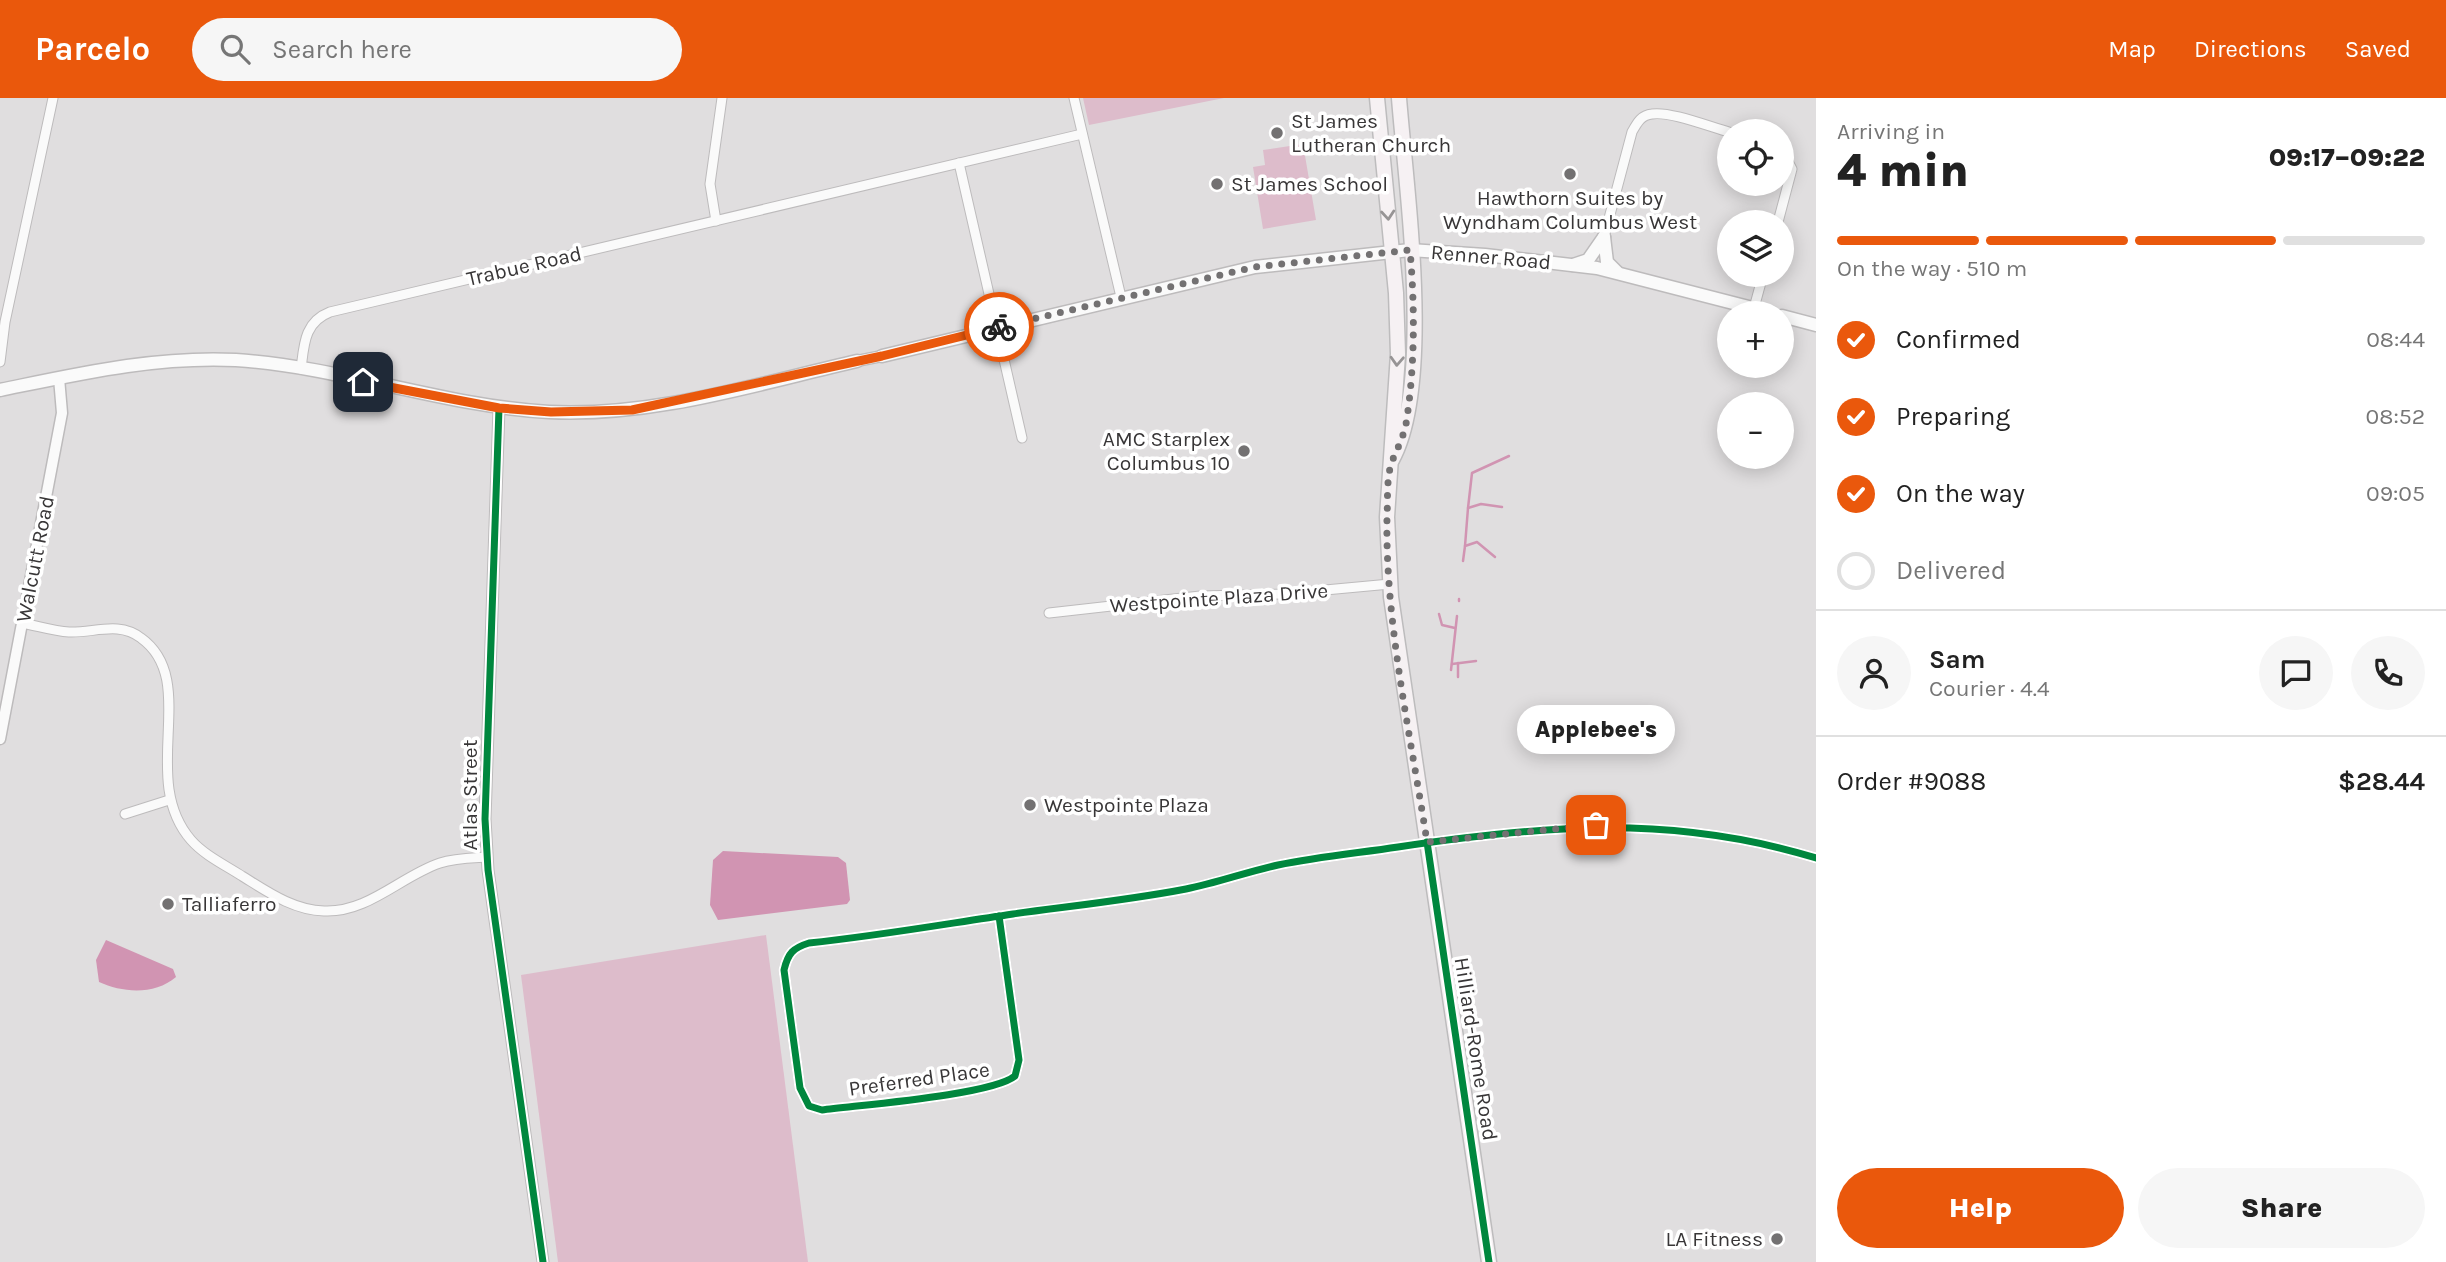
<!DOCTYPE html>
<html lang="en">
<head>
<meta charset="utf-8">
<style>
  :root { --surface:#fff; --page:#f6f6f6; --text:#222; --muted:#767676; --line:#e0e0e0; --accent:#ea580c }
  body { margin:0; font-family:Karla,sans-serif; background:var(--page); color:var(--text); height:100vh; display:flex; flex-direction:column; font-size:26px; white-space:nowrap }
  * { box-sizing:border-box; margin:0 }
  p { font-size:23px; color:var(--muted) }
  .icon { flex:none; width:38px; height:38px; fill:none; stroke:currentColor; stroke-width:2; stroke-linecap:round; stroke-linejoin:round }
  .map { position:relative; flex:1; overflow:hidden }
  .side { display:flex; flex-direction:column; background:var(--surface); width:630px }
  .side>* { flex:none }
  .controls { position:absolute; left:1717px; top:21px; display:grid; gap:14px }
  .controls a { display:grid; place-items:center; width:77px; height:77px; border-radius:50%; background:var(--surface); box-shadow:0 4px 18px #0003; font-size:35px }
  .pin { position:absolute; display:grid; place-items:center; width:60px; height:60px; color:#fff; margin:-30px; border-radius:14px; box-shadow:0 4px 10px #0006 }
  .courier { position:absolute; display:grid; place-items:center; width:70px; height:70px; margin:-35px; border:5px solid #ea580c; border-radius:50%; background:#fff; color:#222; box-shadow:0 2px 9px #0007 }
  .bubble { position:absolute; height:49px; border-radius:24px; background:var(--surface); box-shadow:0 4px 18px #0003; font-size:23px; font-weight:800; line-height:49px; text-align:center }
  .summary em { font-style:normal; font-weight:800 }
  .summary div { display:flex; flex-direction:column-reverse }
  .summary { display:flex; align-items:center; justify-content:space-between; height:119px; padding:0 21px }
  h1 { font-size:46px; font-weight:800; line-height:52px }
  .bar { display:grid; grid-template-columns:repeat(4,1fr); gap:10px 7px; align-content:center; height:84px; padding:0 21px }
  .bar i { height:9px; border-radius:5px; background:var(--line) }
  .bar .active { background:var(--accent) }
  .bar p { grid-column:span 4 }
  .line { display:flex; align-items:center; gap:18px; padding:0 21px; border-top:2px solid var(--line) }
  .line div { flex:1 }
  .round { display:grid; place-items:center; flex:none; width:74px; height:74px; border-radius:37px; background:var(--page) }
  ol { padding:0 21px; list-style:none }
  li { display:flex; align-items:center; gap:21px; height:77px }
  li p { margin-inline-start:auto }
  li .icon { padding:7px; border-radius:50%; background:var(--accent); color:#fff; stroke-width:4 }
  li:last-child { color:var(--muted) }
  li i { width:38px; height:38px; border:4px solid var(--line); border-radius:50% }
  .button { display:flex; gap:14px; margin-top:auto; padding:14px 21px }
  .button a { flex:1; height:80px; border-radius:42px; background:var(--accent); color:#fff; font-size:28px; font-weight:800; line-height:80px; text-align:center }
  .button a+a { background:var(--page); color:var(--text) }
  header { display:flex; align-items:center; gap:42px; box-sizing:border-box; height:98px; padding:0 35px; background:var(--accent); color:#fff }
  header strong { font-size:33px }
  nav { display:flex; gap:38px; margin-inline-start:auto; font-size:24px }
  .search { width:490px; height:63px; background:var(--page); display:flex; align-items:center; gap:18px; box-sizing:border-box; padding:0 24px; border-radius:38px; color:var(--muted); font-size:26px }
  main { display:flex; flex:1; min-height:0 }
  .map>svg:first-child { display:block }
</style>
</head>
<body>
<header>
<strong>Parcelo</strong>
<div class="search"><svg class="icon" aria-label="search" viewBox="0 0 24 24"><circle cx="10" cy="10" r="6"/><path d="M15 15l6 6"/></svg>Search here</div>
<nav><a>Map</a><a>Directions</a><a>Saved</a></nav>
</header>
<main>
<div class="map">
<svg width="1816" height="1164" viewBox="0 0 1816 1164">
  <rect width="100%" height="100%" fill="#e0dedf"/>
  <g fill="#ddbccb">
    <path d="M 1083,0 L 1224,0 L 1089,27 Z"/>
    <path d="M 1303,46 L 1316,122 L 1263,131 L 1253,69 L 1265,67 L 1263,52 Z"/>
    <path d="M 766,837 L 808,1164 L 558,1164 L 521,877 Z"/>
  </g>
  <g fill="#d194b2">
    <path d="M 723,753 L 838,759 L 846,765 L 850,802 L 847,806 L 718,822 L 710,807 L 713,762 Z"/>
    <path d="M 106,842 L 173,871 L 176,879 C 155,897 123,895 99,884 L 96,862 Z"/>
  </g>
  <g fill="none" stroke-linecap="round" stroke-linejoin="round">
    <g stroke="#d194b2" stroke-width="2.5">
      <path d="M 1468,410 L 1472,375 L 1509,358"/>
      <path d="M 1465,448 L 1468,410 L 1481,406 L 1502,409"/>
      <path d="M 1463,463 L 1465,448 L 1477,444 L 1495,459"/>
      <path d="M 1459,503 L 1459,501"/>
      <path d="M 1439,516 L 1442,527 L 1455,530"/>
      <path d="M 1458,565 L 1458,579"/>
      <path d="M 1452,566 L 1476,563"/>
      <path d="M 1451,572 L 1457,518"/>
    </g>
    <defs>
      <g id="minor">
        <path d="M 1074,0 L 1121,199"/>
        <path d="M 959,65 L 1022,340"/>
        <path d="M 716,123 L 710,86 L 722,0"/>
        <path d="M 1778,124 L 1792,71 L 1782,52"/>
        <path d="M 1604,139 L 1632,34 C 1637,25 1641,17 1652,16 C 1670,13 1710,29 1729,34"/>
        <path d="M 1754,210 L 1763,177"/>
        <path d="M 0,264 L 5,224 L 53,0"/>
        <path d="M 301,271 C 304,247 304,224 330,214 L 1082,36"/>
        <path d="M 1049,515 L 1200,498 L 1282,496 L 1390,486"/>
        <path d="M 22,525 C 38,528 54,533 69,534 C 94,535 119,523 141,540 C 201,583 137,680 191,742 C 204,757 225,767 242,778 C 268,794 293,812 324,813 C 368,815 401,778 440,765 C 455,760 472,760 487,759"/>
        <path d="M 125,716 L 169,702"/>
        <path d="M 999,818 L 1019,962 L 1015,978 C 992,997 859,1007 822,1012 L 809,1008 L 800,990 L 784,872 C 788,855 793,850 809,845 C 877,838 945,826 1013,816 C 1071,808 1129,802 1186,791 C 1217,785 1246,774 1278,767 C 1317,759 1358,755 1398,749 C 1543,727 1673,716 1816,760"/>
      </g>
      <g id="tertiary">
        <path d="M 857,263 L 882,258"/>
        <path d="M 499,310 L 485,721 L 488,772 L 543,1164"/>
        <path d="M 0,641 L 62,315 L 59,280"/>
      </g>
      <g id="secondary">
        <path d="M 1604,139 L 1607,164 L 1617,174"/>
        <path d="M 1573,167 L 1588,162 L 1604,139"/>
        <path d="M 1782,218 L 1816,227"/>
        <path d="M 882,258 L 1255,169 L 1410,152 L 1485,157 L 1597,170 L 1772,215"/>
        <path d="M 0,292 C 78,276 155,258 236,262 C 342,269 443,308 549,314 C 654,319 756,286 857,263"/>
      </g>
      <g id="primary">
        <path d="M 1377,0 L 1396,195 L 1398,256 L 1387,419 L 1391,499 L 1489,1164"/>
        <path d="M 1392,362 C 1434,285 1406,90 1399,0"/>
      </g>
    </defs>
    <use href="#minor" stroke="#bdbbbc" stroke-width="11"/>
    <use href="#tertiary" stroke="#bdbbbc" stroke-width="13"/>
    <use href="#secondary" stroke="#bdbbbc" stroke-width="15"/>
    <use href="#primary" stroke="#bdbcbd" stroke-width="17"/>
    <use href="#minor" stroke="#fafafa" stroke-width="9"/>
    <use href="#tertiary" stroke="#fafafa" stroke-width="10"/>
    <use href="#secondary" stroke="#fafafa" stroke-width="12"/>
    <use href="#primary" stroke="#f6f1f3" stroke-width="14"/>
    <defs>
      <g id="cycleway">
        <path d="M 499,310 L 485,721 L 488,772 L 543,1164"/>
        <path d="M 1427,744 L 1489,1164"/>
        <path d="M 999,818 L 1019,962 L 1015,978 C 992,997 859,1007 822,1012 L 809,1008 L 800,990 L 784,872 C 788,855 793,850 809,845 C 877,838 945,826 1013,816 C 1071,808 1129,802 1186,791 C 1217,785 1246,774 1278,767 C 1317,759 1358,755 1398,749 C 1543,727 1673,716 1816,760"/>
      </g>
    </defs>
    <use href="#cycleway" stroke="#fff" stroke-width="11"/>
    <use href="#cycleway" stroke="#00873e" stroke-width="7"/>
  </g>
  <defs><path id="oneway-chevron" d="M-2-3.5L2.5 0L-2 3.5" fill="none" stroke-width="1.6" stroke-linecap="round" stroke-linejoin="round" transform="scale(1.75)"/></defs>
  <g stroke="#979495">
    <use href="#oneway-chevron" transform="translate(1388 117) rotate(85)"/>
    <use href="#oneway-chevron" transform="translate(1397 263) rotate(93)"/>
  </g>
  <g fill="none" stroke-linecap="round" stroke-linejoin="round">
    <path stroke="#737172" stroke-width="7" stroke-dasharray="0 12.6" d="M 999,229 L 1255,169 L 1410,152 C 1415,210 1415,269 1406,326 C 1403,340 1398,349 1393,361 C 1386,377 1388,401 1387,419 C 1385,525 1411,639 1427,744 L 1596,727"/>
    <path stroke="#ea580c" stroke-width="9" d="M 363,284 L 499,310 L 551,314 L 632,312 L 882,258 L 999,229"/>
  </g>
  <g fill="#737172" stroke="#fff" stroke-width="2.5">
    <circle cx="1277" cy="35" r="7"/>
    <circle cx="1570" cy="76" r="7"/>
    <circle cx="1217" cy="86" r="7"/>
    <circle cx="1244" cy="353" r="7"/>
    <circle cx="1030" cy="707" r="7"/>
    <circle cx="168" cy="806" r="7"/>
    <circle cx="1777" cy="1141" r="7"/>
  </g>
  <g text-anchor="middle" stroke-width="7" stroke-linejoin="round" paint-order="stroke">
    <g font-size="21" fill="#383637" stroke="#fff" text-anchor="start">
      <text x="1291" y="30">St James<tspan x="1291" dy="24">Lutheran Church</tspan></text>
      <text x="1231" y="93">St James School</text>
      <text x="1570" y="107" text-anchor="middle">Hawthorn Suites by<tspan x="1570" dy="24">Wyndham Columbus West</tspan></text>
      <text x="1230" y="348" text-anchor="end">AMC Starplex<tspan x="1230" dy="24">Columbus 10</tspan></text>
      <text x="1044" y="714">Westpointe Plaza</text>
      <text x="182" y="813">Talliaferro</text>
      <text x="1763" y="1148" text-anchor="end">LA Fitness</text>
    </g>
    <g font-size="21" fill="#383637" stroke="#fff">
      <text transform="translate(1491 159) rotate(5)" y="7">Renner Road</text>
      <text transform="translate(524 168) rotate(-13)" y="7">Trabue Road</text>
      <text transform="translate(35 461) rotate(-79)" y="7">Walcutt Road</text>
      <text transform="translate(1219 500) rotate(-4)" y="7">Westpointe Plaza Drive</text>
      <text transform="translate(470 697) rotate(-90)" y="7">Atlas Street</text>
      <text transform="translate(1476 951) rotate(81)" y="7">Hilliard-Rome Road</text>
      <text transform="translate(919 981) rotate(-8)" y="7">Preferred Place</text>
    </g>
  </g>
</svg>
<div class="controls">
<a><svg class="icon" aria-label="locate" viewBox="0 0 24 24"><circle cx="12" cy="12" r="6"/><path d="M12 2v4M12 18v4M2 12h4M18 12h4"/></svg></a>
<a><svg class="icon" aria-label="layers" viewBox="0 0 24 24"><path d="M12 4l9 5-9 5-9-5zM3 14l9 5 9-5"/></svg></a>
<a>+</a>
<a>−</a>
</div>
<div class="pin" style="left:1596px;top:727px;background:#ea580c"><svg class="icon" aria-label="bag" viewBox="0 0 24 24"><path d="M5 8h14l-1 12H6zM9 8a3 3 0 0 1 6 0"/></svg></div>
<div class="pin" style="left:363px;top:284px;background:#1f2937"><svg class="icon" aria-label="home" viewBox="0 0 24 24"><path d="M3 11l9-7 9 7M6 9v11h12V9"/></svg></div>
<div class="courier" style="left:999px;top:229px"><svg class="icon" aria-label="bike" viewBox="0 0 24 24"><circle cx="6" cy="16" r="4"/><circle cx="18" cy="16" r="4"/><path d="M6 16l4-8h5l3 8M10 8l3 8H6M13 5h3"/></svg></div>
<div class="bubble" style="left:1517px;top:607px;width:158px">Applebee's</div>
</div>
<section class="side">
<div class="summary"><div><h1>4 min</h1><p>Arriving in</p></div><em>09:17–09:22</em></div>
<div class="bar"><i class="active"></i><i class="active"></i><i class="active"></i><i></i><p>On the way · 510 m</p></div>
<ol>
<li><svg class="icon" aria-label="check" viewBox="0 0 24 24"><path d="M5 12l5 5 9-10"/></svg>Confirmed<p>08:44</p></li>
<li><svg class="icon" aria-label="check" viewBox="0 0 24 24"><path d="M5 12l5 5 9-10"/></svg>Preparing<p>08:52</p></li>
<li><svg class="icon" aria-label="check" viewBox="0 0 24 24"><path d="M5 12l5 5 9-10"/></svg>On the way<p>09:05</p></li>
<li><i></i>Delivered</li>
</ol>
<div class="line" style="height:126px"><a class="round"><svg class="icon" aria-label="person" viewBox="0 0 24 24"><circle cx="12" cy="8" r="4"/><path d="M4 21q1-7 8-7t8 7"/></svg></a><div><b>Sam</b><p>Courier · 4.4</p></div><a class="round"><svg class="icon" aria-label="chat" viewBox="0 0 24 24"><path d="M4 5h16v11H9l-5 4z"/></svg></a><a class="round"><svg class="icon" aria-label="phone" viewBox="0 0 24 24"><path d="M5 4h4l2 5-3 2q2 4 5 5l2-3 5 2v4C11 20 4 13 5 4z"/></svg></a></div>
<div class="line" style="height:91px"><div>Order #9088</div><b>$28.44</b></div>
<div class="button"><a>Help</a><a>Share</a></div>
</section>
</main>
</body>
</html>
